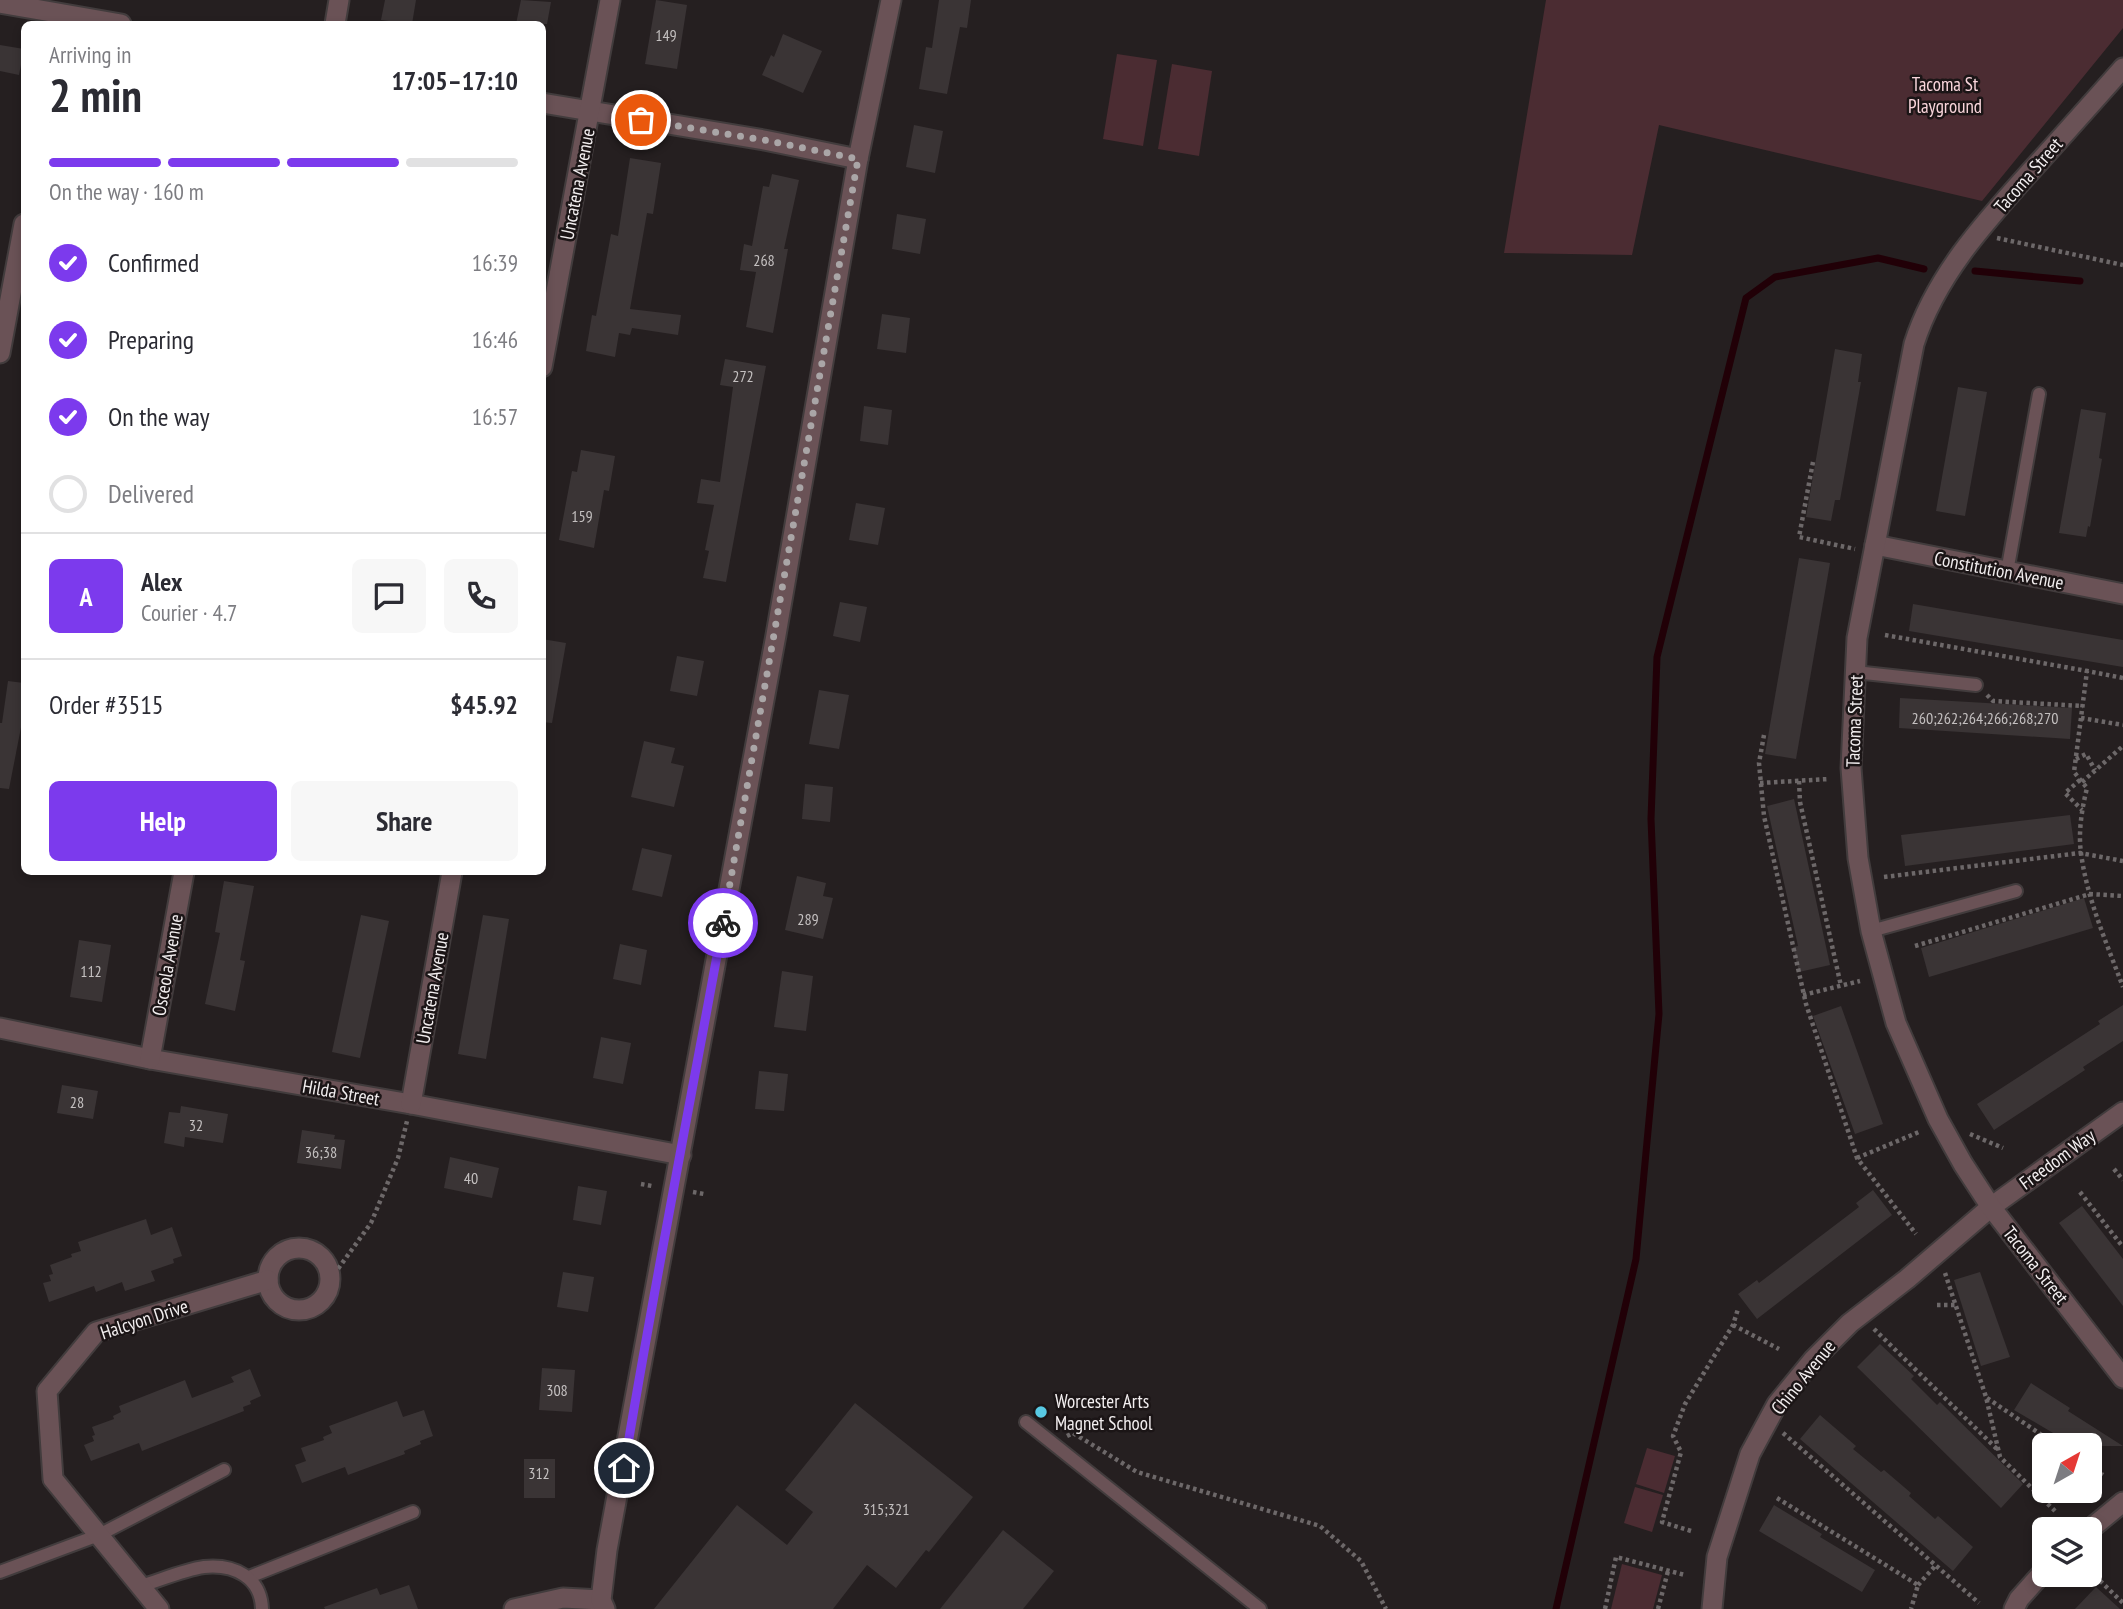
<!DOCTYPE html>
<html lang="en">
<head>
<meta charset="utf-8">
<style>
  :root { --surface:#fff; --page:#f7f7f7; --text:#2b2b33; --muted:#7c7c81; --line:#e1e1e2; --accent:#7c3aed }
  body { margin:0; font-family:"PT Sans Narrow",sans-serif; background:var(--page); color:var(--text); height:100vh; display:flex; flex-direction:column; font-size:26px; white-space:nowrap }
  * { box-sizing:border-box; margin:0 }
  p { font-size:23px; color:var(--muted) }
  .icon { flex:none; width:38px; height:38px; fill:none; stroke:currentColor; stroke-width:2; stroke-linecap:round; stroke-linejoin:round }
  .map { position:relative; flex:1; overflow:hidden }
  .panel { position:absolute; left:21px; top:21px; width:525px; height:854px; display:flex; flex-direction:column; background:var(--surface); border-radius:10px; box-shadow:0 4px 10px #0003 }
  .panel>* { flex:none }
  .needle { width:46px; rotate:39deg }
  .fabs { position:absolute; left:2032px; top:1433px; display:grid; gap:14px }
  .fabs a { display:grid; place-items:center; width:70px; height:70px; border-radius:10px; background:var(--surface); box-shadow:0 4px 10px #0003; font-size:35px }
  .pin { position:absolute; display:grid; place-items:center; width:60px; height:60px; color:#fff; margin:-30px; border:4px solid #fff; border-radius:50%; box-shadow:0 2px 7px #0007 }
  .courier { position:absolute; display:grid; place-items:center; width:70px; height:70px; margin:-35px; border:5px solid #7c3aed; border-radius:50%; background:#fff; color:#222; box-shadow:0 2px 9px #0007 }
  .summary em { font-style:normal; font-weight:700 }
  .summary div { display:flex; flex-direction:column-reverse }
  .summary { display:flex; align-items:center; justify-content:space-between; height:119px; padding:0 28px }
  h1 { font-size:46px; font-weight:700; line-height:52px }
  .bar { display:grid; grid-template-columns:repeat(4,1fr); gap:10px 7px; align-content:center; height:84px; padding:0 28px }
  .bar i { height:9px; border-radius:5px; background:var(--line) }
  .bar .active { background:var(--accent) }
  .bar p { grid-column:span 4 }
  .line { display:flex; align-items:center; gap:18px; padding:0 28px; border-top:2px solid var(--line) }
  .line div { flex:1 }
  .round { display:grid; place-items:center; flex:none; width:74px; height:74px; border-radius:10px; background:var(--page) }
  ol { padding:0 28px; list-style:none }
  li { display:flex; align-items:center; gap:21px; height:77px }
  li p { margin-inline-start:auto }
  li .icon { padding:7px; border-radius:50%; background:var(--accent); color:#fff; stroke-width:4 }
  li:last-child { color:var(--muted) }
  li i { width:38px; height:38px; border:4px solid var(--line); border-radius:50% }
  .cta { display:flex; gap:14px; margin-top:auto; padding:14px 28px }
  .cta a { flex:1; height:80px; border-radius:10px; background:var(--accent); color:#fff; font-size:28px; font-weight:700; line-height:80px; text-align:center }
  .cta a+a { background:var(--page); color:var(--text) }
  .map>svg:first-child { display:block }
</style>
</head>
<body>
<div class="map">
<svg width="2123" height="1609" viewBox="0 0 2123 1609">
  <rect width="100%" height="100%" fill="#251f20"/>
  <g fill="#4b2c32">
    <path d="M 1546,0 L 2123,0 L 2123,28 L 1982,201 L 1659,125 L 1632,255 L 1504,253 Z"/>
    <path d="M 1117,54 L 1157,60 L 1143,146 L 1103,139 Z"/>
    <path d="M 1172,64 L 1212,71 L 1199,156 L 1158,149 Z"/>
    <path d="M 1647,1448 L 1675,1456 L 1664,1493 L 1636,1484 Z"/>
    <path d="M 1635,1487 L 1663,1495 L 1652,1532 L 1624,1523 Z"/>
    <path d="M 1622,1564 L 1662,1575 L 1653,1609 L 1611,1609 Z"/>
  </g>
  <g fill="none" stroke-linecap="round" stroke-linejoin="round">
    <g stroke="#210007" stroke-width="7">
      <path d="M 1975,271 L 2080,281"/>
      <path d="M 1556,1609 L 1636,1259 L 1659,1014 L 1651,819 L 1657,657 L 1746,298 L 1775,277 L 1878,258 L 1924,269"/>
    </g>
  </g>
  <g fill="#3a3435">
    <path d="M 385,0 L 416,0 L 412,24 L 381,20 Z"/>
    <path d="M 521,0 L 551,2 L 547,24 L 516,24 Z"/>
    <path d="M 656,0 L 687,5 L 677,69 L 645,64 Z"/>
    <path d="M 939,0 L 971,0 L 967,28 L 960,27 L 947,94 L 919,89 L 926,47 L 932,48 Z"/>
    <path d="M 783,34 L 822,51 L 803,93 L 762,75 L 771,55 L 774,57 Z"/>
    <path d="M 0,45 L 24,49 L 19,75 L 0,71 Z"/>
    <path d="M 914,125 L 943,131 L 935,173 L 906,167 Z"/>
    <path d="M 630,158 L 661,163 L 653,214 L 647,213 L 630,309 L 681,315 L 678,335 L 632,328 L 630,335 L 619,333 L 615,357 L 586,351 L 592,315 L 596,316 L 611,234 L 618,236 Z"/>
    <path d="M 772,174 L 799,180 L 784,249 L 788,249 L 773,333 L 746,327 L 756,272 L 740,270 L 744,244 L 752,246 L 763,186 L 769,187 Z"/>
    <path d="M 897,214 L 926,219 L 920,254 L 892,249 Z"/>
    <path d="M 882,314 L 910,318 L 906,353 L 877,349 Z"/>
    <path d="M 1835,349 L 1862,354 L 1858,382 L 1861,382 L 1840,500 L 1835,500 L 1831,521 L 1806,517 Z"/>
    <path d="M 725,359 L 766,366 L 726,582 L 703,578 L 709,551 L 705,550 L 714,505 L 697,503 L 701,479 L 720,482 L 733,387 L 720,385 Z"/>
    <path d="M 1958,387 L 1987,392 L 1965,516 L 1936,511 Z"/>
    <path d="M 864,406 L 892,410 L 888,445 L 860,441 Z"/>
    <path d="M 2081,409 L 2106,413 L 2099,458 L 2102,459 L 2090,527 L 2088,526 L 2086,537 L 2059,533 Z"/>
    <path d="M 581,450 L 615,456 L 609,491 L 604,490 L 594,548 L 559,540 L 572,471 L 577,472 Z"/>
    <path d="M 856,503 L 885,508 L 878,545 L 849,540 Z"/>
    <path d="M 1799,558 L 1830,563 L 1796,759 L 1765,754 Z"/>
    <path d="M 840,602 L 867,607 L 860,642 L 833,636 Z"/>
    <path d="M 1913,604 L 2123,640 L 2123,667 L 1909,631 Z"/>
    <path d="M 542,639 L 566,643 L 552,723 L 542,722 Z"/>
    <path d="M 677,656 L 704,661 L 697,696 L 670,691 Z"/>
    <path d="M 8,681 L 24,683 L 24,712 L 9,789 L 0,788 L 0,723 L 2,723 Z"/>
    <path d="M 819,690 L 849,695 L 839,749 L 809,744 Z"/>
    <path d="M 1900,698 L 2072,708 L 2070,739 L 1899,728 Z"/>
    <path d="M 644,741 L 675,748 L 671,763 L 684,766 L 674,807 L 631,797 Z"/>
    <path d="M 805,784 L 833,787 L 830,822 L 802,819 Z"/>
    <path d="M 1794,799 L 1830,965 L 1799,972 L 1793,947 L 1798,946 L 1767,806 Z"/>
    <path d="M 2070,815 L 2074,844 L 1905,866 L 1901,835 Z"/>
    <path d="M 642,848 L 672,855 L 662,897 L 632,890 Z"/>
    <path d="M 797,876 L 826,883 L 823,896 L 833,898 L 823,939 L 785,930 Z"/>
    <path d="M 224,881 L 254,886 L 240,960 L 245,961 L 235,1011 L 205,1004 L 220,933 L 215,932 Z"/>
    <path d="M 2084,898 L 2093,928 L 1929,977 L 1921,948 Z"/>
    <path d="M 361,915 L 389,921 L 360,1058 L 332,1052 Z"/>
    <path d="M 483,915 L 509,919 L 486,1059 L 458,1054 Z"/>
    <path d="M 79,940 L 111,945 L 102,1002 L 70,997 Z"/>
    <path d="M 620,944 L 647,950 L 641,985 L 613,979 Z"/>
    <path d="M 782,971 L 813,976 L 806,1031 L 774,1027 Z"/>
    <path d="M 2123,1005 L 2123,1041 L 2083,1067 L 2085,1070 L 1994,1130 L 1977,1104 L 2100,1024 L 2098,1021 Z"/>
    <path d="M 1841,1006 L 1883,1124 L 1855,1134 L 1813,1016 Z"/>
    <path d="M 601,1037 L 631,1043 L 623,1084 L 593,1078 Z"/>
    <path d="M 759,1071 L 788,1074 L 784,1111 L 755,1109 Z"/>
    <path d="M 62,1085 L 98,1091 L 93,1119 L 57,1113 Z"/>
    <path d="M 181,1106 L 228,1114 L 223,1143 L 185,1137 L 184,1147 L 164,1143 L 169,1112 L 180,1113 Z"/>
    <path d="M 302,1130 L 335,1135 L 334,1139 L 345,1140 L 341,1169 L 297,1163 Z"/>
    <path d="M 450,1157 L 499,1168 L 492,1198 L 444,1188 Z"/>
    <path d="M 578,1186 L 607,1191 L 601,1225 L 573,1220 Z"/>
    <path d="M 1873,1190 L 1892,1215 L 1757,1319 L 1738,1294 L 1757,1280 L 1759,1283 L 1859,1207 L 1856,1203 Z"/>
    <path d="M 2082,1206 L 2123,1259 L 2123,1306 L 2059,1223 Z"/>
    <path d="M 146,1219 L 151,1235 L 172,1227 L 182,1256 L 173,1259 L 174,1263 L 151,1271 L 155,1281 L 125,1291 L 122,1282 L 96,1292 L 94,1286 L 49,1302 L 43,1283 L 51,1281 L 49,1275 L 53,1274 L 50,1265 L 72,1257 L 71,1254 L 81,1251 L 78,1242 Z"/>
    <path d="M 563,1272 L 594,1277 L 588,1312 L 557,1307 Z"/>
    <path d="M 1980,1272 L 2010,1357 L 1981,1366 L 1954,1280 Z"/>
    <path d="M 1880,1344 L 1914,1376 L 1911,1379 L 1937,1405 L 1940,1402 L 2023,1484 L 2001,1508 L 1857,1367 Z"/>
    <path d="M 542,1368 L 575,1370 L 572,1412 L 539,1410 Z"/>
    <path d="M 250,1369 L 261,1396 L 250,1401 L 251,1404 L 243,1407 L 244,1411 L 142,1451 L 139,1443 L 91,1461 L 84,1445 L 94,1441 L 92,1436 L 95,1435 L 92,1427 L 114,1419 L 113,1416 L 121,1412 L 119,1406 L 185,1380 L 192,1398 L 234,1382 L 231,1377 Z"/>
    <path d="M 2031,1383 L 2070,1408 L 2068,1411 L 2123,1446 L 2075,1446 L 2014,1410 Z"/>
    <path d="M 397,1401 L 403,1417 L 424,1410 L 433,1436 L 420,1441 L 421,1444 L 404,1451 L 405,1454 L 348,1475 L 345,1467 L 302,1483 L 295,1465 L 306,1461 L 301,1448 L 324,1440 L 323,1437 L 332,1433 L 329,1426 Z"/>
    <path d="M 855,1403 L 973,1497 L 929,1552 L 926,1550 L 896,1588 L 867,1565 L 833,1609 L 654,1609 L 737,1505 L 787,1545 L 813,1512 L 785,1490 Z"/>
    <path d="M 1820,1415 L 1856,1446 L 1853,1449 L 1881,1472 L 1884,1470 L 1911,1493 L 1909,1496 L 1935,1519 L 1938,1516 L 1973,1547 L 1953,1571 L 1800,1439 Z"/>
    <rect x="524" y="1459" width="31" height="39"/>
    <path d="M 1774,1505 L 1822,1534 L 1820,1537 L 1875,1570 L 1862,1592 L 1759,1531 Z"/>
    <path d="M 1003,1530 L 1054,1571 L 1023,1609 L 940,1609 Z"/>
    <path d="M 409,1585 L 418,1609 L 325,1609 L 324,1607 L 377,1588 L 380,1595 Z"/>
    <path d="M 2096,1587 L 2120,1609 L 2075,1609 Z"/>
  </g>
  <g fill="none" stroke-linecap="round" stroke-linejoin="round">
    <defs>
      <g id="service">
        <path d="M 2007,572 L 2039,394"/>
        <path d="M 1855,672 L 1976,685"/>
        <path d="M 1871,931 L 2016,891"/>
        <path d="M 1026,1422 L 1260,1609"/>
        <path d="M 0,1572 L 99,1535 L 224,1470"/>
        <path d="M 249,1577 L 413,1512"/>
        <path d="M 141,1586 C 161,1580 183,1570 204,1567 C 234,1564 261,1577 262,1609"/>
      </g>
      <g id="minor">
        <path d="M 0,3 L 121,24"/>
        <path d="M 335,24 L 339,0"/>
        <path d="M 542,103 L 764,140 L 858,159"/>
        <path d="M 0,353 L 24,224"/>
        <path d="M 542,367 L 610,0"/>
        <path d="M 1875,545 L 2123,594"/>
        <path d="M 0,1028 L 150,1059 L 411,1104 L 681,1155"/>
        <path d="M 150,1059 L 184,872"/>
        <path d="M 411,1104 L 452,872"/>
        <circle cx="299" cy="1279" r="31"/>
        <path d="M 2089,1530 L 2123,1502"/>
        <path d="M 159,1609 L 53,1479 L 47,1391 L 96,1332 L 268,1280"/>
        <path d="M 514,1609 L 563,1598 L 601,1600"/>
        <path d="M 1712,1609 L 1717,1557 L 1750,1454 L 1777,1404 L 1813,1360 L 1850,1323 L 1907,1279 L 1991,1207 L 2123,1112"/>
        <path d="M 2014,1609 L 2019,1599 L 2044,1571"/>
      </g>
      <g id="tertiary">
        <path d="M 2123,68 C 2092,103 2061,138 2030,172 C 1984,223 1935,277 1914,344 L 1857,638 L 1851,768 L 1858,858 L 1871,931 L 1896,1023 L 1938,1119 L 1963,1164 L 1991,1207 L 2123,1378"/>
        <path d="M 605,1609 L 601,1600 L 607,1550 L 776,635 L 858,159 L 891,0"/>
      </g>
    </defs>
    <use href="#service" stroke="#423c3d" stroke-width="16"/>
    <use href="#minor" stroke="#423c3d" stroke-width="23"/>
    <use href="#tertiary" stroke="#423c3d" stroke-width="23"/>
    <g stroke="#6d6869" stroke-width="4.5" stroke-dasharray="3.5 3.5" stroke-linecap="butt">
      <path d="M 1997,238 L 2123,265"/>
      <path d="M 1813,462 L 1799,537 L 1855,549"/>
      <path d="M 1885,635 L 2087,671"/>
      <path d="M 2123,678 L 2087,671 L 2074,772 L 2087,788 C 2082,808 2078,832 2081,853 C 2087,899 2107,944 2123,987"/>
      <path d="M 1987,695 L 1993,701 L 2083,706"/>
      <path d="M 2081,718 L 2123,725"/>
      <path d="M 1764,735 L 1759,763 L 1764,816 L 1806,1004 L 1857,1158 L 1916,1234"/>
      <path d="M 2076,759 L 2086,754 L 2095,770"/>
      <path d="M 2080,780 L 2065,793 L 2082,810"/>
      <path d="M 1799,781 L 1800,802 L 1841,986"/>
      <path d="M 2082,782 L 2123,746"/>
      <path d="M 1760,783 L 1829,779"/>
      <path d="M 1884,877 L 2080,853 L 2123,861"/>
      <path d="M 1915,946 L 2090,894 L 2123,896"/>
      <path d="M 1803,995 L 1860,981"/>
      <path d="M 1970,1134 L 2003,1148"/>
      <path d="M 1857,1158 L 1919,1132"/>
      <path d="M 2114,1169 L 2123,1180"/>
      <path d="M 641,1184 L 652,1186"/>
      <path d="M 693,1192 L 704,1194"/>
      <path d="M 2080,1192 L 2123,1247"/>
      <path d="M 1945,1273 L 1986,1397 L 2000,1457 L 2055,1511"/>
      <path d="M 330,1280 L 371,1223 L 398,1158 L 407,1121"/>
      <path d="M 1937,1305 L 1956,1305"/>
      <path d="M 1733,1325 L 1779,1349"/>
      <path d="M 1874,1329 L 1998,1450"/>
      <path d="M 1987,1398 L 2058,1446"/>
      <path d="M 1783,1433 L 1979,1603"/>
      <path d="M 1067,1436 L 1073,1433 L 1137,1472 L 1320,1526 L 1361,1561 L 1386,1609"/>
      <path d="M 2090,1466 L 2103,1475"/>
      <path d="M 1777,1498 L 1918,1585 L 1911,1609"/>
      <path d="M 1691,1531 L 1662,1522 L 1681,1452 L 1673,1436 L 1685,1404 L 1733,1325 L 1738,1309"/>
      <path d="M 2090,1571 L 2123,1603"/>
      <path d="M 1918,1585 L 1936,1565"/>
      <path d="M 1605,1609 L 1616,1557 L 1685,1575"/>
      <path d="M 1658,1609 L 1668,1571"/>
    </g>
    <use href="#service" stroke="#6a5256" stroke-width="12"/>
    <use href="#minor" stroke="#6a5256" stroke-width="19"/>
    <use href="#tertiary" stroke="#6a5256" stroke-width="19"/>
  </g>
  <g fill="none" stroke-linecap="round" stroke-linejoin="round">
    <path stroke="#aaa6a7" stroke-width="7" stroke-dasharray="0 12.6" d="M 641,120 L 764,140 L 858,159 L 723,923"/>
    <path stroke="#7c3aed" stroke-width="9" d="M 624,1468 C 654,1286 690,1104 723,923"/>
  </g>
  <circle fill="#58c9e3" stroke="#1b1516" stroke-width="2.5" cx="1041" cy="1412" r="7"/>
  <g text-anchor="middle" stroke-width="5" stroke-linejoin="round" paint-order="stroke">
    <g font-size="16" fill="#c4c0c0">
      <text x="666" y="41">149</text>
      <text x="764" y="266">268</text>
      <text x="743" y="382">272</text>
      <text x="582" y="522">159</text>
      <text x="1985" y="724">260;262;264;266;268;270</text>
      <text x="808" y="925">289</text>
      <text x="91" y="977">112</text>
      <text x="77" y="1108">28</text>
      <text x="196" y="1131">32</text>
      <text x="321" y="1158">36;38</text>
      <text x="471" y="1184">40</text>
      <text x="557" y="1396">308</text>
      <text x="539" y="1479">312</text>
      <text x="886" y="1515">315;321</text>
    </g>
    <g font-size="19" fill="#f9d5db" stroke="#1b1516">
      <text x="1945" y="91">Tacoma St<tspan x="1945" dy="22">Playground</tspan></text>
    </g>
    <g font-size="19" fill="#f2eeef" stroke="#1b1516">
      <text transform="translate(2028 175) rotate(-49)" y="7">Tacoma Street</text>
      <text transform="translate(577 184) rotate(-79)" y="7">Uncatena Avenue</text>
      <text transform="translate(1999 570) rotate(11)" y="7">Constitution Avenue</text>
      <text transform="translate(1854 721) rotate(-88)" y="7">Tacoma Street</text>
      <text transform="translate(167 965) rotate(-80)" y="7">Osceola Avenue</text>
      <text transform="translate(432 988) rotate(-80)" y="7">Uncatena Avenue</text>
      <text transform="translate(341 1092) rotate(10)" y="7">Hilda Street</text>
      <text transform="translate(2057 1159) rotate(-36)" y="7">Freedom Way</text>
      <text transform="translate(2036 1265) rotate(52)" y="7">Tacoma Street</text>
      <text transform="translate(144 1319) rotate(-18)" y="7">Halcyon Drive</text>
      <text transform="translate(1803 1377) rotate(-51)" y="7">Chino Avenue</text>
    </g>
    <g font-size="19" fill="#f2eeef" stroke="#1b1516" text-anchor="start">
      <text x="1055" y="1408">Worcester Arts<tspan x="1055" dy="22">Magnet School</tspan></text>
    </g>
  </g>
</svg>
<div class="fabs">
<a><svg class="needle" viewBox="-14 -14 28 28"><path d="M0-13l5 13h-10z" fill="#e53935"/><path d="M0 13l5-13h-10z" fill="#7c7c81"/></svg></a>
<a><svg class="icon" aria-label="layers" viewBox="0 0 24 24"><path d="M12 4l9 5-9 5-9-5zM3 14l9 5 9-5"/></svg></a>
</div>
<div class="pin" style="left:641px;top:120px;background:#ea580c"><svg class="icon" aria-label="bag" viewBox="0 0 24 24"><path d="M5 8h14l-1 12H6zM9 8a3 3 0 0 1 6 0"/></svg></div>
<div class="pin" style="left:624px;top:1468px;background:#1f2937"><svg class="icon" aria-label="home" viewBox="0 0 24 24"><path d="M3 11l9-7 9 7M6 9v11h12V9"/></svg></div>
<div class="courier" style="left:723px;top:923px"><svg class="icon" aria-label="bike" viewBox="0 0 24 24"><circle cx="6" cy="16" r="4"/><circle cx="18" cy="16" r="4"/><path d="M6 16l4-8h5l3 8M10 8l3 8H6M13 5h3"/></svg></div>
<section class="panel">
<div class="summary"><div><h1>2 min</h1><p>Arriving in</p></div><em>17:05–17:10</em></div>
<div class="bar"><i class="active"></i><i class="active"></i><i class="active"></i><i></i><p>On the way · 160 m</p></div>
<ol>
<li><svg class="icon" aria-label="check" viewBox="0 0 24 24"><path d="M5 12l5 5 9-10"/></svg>Confirmed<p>16:39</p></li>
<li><svg class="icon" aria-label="check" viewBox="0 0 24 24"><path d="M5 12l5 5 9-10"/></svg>Preparing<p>16:46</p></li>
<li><svg class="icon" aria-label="check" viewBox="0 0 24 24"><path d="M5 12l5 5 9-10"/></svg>On the way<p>16:57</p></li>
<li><i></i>Delivered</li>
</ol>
<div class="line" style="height:126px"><b class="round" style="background:var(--accent);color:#fff">A</b><div><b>Alex</b><p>Courier · 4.7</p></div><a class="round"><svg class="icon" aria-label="chat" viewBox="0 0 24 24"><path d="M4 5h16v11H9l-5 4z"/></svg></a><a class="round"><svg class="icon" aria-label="phone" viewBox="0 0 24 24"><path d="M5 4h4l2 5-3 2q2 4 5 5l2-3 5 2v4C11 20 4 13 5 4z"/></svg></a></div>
<div class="line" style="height:91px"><div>Order #3515</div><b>$45.92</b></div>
<div class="cta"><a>Help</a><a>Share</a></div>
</section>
</div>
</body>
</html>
